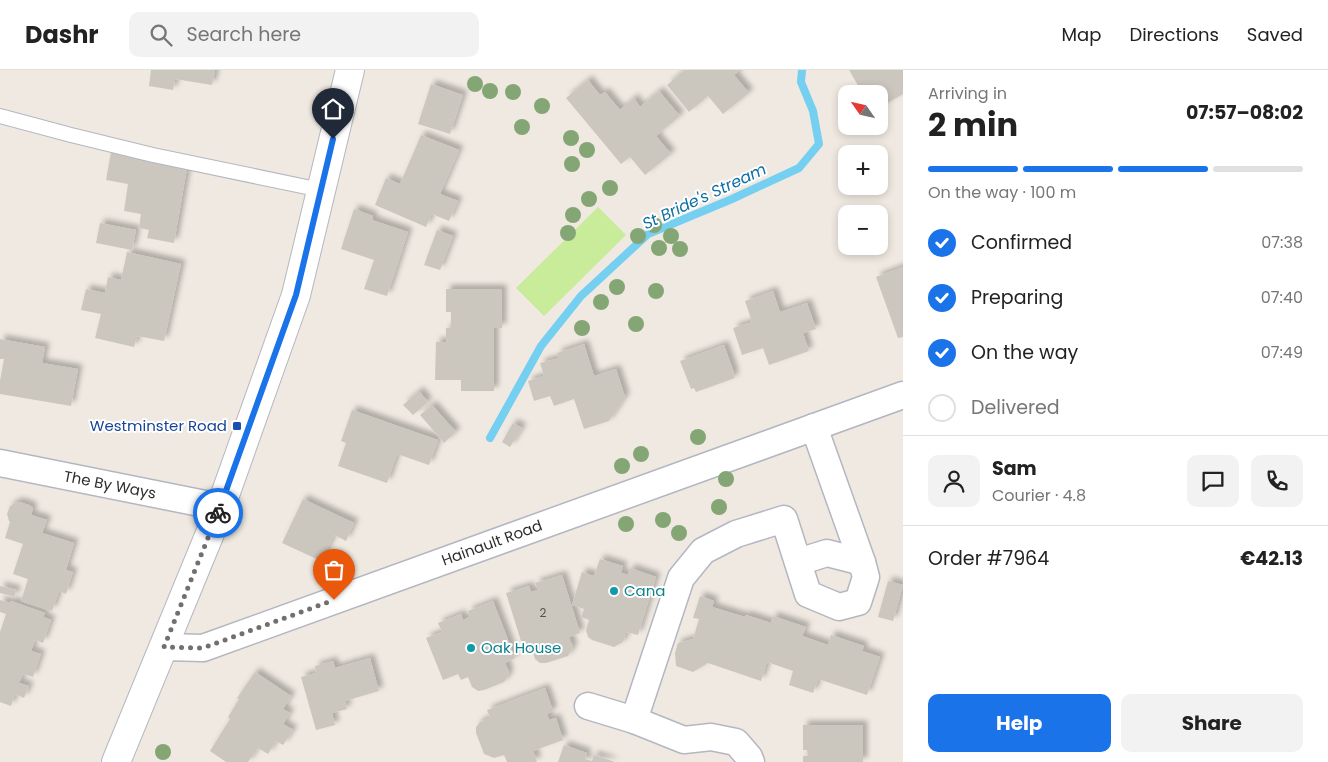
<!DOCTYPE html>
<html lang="en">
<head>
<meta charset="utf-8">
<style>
  :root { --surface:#fff; --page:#f2f2f2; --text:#222; --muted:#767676; --line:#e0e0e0; --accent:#1a73e8 }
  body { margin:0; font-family:Poppins,sans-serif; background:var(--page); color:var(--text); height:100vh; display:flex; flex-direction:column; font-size:19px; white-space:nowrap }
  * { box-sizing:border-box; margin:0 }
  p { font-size:16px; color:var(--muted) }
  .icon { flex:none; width:28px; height:28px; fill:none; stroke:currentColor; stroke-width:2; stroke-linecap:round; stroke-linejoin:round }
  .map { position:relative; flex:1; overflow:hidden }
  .sheet { display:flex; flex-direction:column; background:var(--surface); width:425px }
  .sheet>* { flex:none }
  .needle { width:32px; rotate:304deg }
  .controls { position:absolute; left:838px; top:15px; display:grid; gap:10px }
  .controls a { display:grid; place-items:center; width:50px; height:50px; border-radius:10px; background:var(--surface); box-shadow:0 2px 8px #0003; font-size:25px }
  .pin { position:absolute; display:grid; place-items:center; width:42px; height:42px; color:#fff; margin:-51px -21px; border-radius:50% 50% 50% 0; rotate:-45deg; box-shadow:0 0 5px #0007 }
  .pin .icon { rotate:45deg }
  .courier { position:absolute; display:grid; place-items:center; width:50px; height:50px; margin:-25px; border:4px solid #1a73e8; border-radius:50%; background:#fff; color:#222; box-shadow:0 1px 6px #0007 }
  .overview em { font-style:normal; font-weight:700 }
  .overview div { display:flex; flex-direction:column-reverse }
  .overview { display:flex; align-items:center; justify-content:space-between; height:85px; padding:0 25px }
  h1 { font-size:32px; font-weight:700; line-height:38px }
  .bar { display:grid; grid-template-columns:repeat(4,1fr); gap:8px 5px; align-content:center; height:60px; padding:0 25px }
  .bar i { height:6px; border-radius:4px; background:var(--line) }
  .bar .active { background:var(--accent) }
  .bar p { grid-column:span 4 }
  .line { display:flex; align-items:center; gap:12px; padding:0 25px; border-top:1px solid var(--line) }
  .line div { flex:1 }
  .round { display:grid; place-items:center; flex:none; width:52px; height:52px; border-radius:10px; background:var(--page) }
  ol { padding:0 25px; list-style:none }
  li { display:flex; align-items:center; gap:15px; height:55px }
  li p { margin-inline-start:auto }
  li .icon { padding:5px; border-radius:50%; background:var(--accent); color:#fff; stroke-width:4 }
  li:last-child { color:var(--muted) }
  li i { width:28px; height:28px; border:2px solid var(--line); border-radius:50% }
  .cta { display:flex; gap:10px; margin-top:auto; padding:10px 25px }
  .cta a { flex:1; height:58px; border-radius:10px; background:var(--accent); color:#fff; font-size:20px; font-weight:700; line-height:58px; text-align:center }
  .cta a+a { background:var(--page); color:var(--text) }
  header { display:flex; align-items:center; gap:30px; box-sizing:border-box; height:70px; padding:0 25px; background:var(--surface); border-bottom:1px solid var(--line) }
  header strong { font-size:24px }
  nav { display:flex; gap:28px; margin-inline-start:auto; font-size:18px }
  .search { width:350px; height:45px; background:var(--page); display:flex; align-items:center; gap:12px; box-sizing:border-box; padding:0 18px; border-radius:10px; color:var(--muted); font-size:19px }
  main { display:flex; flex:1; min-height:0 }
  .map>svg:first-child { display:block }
</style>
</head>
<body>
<header>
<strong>Dashr</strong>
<div class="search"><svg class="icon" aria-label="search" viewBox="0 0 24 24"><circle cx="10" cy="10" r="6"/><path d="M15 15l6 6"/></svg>Search here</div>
<nav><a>Map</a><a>Directions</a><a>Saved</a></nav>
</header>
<main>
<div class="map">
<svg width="903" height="692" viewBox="0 0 903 692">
  <defs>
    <filter id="shadow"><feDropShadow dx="4.5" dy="-4.5" stdDeviation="2.5" flood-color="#0004"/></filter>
  </defs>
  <rect width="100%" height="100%" fill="#efe9e1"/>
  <path fill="#c9ec9a" d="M 598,137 L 626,165 L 544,246 L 516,218 Z"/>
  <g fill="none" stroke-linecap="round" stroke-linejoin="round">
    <path stroke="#75cff0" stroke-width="8" d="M 490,368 L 541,276 L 581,226 L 648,164 L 732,129 L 799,98 L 819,74 L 813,41 L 801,12 L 802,0"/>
  </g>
  <g fill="#cbc7bf" filter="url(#shadow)">
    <path d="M 151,0 L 215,0 L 212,15 L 175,9 L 173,20 L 149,16 Z"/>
    <path d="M 685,0 L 740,0 L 734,5 L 749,23 L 723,44 L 708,26 L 689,42 L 667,15 Z"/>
    <path d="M 849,0 L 903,0 L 903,24 L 879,38 L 879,24 L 863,24 Z"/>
    <path d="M 588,10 L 600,25 L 605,22 L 620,40 L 634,28 L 640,37 L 659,21 L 680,46 L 656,66 L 671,84 L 645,105 L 630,87 L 621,94 L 566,28 Z"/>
    <path d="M 431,14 L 463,25 L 450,64 L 418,54 Z"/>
    <path d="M 421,65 L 459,80 L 440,124 L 458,131 L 449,151 L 432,144 L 426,157 L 375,135 L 386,108 L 400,114 Z"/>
    <path d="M 111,82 L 138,86 L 137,90 L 187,98 L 174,173 L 147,168 L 149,160 L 139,158 L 141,144 L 124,141 L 128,114 L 106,110 Z"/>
    <path d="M 354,139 L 373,146 L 372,150 L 408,162 L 387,226 L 364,219 L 374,190 L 341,179 Z"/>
    <path d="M 100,153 L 136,160 L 132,180 L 96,173 Z"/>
    <path d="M 437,160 L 453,166 L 440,200 L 424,195 Z"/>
    <path d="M 127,182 L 181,194 L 164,271 L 137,266 L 134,277 L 95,268 L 101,244 L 81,240 L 86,219 L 105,223 L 108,207 L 121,210 Z"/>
    <path d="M 903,197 L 903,267 L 898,268 L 876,207 Z"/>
    <path d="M 446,219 L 502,219 L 502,258 L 494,258 L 494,321 L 461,321 L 461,310 L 435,310 L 436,272 L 446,272 L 446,258 L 451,258 L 451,242 L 446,242 Z"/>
    <path d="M 773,221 L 780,242 L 807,233 L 816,259 L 803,263 L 809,281 L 769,295 L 763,278 L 742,285 L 733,258 L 752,252 L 745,231 Z"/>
    <path d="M 0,269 L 45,277 L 42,293 L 78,299 L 71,336 L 0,324 L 0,311 L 4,289 L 0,289 Z"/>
    <path d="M 584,274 L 594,306 L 616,299 L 625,327 L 609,351 L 584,359 L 574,329 L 554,336 L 550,326 L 534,331 L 528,311 L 544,306 L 540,293 L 559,288 L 557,283 Z"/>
    <path d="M 724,275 L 734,303 L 733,304 L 735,308 L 696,322 L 694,318 L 691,319 L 680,291 Z"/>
    <path d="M 419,321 L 428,332 L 413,345 L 403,335 Z"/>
    <path d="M 432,335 L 456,362 L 444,373 L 420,345 Z"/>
    <path d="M 352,340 L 438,370 L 429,395 L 397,384 L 387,413 L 338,396 L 346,373 L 341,371 Z"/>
    <path d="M 513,353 L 522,358 L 510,377 L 502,372 Z"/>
    <path d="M 303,429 L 354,453 L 346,471 L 334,465 L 321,491 L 282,473 Z"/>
    <path d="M 19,432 L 29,435 L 33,438 L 31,445 L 47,450 L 42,463 L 74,473 L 66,500 L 73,502 L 66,524 L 59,521 L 52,541 L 21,531 L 28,509 L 13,504 L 23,474 L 5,468 L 10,452 L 9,451 L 7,444 L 10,436 L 15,433 Z"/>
    <path d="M 600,489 L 623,496 L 621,503 L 628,505 L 630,498 L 656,507 L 638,565 L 626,562 L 623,572 L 614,577 L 592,570 L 588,567 L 586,560 L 589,550 L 581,547 L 584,539 L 572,535 L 582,502 L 594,506 Z"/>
    <path d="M 562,505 L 580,563 L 569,567 L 573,577 L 568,586 L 546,593 L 540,593 L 535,589 L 532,579 L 524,581 L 506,523 L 529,516 L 531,522 L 538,520 L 535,513 Z"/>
    <path d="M 888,511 L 903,515 L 893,551 L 878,547 Z"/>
    <path d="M 0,516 L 16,520 L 15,527 L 0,523 Z"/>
    <path d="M 700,526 L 714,531 L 712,537 L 745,547 L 746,545 L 771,553 L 773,546 L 806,557 L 802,566 L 828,575 L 831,565 L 864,576 L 862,581 L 880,587 L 867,625 L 818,609 L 813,623 L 789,615 L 793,601 L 767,592 L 761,611 L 708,593 L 693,602 L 676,596 L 675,583 L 678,573 L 693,569 L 699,549 L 693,548 Z"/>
    <path d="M 0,530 L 10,533 L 11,531 L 45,543 L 43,547 L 51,550 L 43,573 L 35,570 L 31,581 L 41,584 L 33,607 L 23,604 L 19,613 L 29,616 L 24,628 L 15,624 L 11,636 L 0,632 L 0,562 L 6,544 L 0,542 Z"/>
    <path d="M 493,531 L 515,588 L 505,593 L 509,602 L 507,608 L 504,612 L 484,620 L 478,621 L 472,617 L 468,607 L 461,610 L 458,604 L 443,610 L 426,568 L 442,562 L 438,553 L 461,544 L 463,550 L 470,547 L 468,541 Z"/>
    <path d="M 370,588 L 379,621 L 345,631 L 347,639 L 332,643 L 335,655 L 316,660 L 301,607 L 316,603 L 315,596 L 333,591 L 335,598 Z"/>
    <path d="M 255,602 L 291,626 L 283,639 L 290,643 L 283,654 L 293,660 L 283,675 L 276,671 L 268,684 L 258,678 L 248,692 L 226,692 L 210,681 L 230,649 L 228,647 L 239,629 L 237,628 Z"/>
    <path d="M 545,618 L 553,641 L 547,644 L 549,650 L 556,648 L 563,670 L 533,681 L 537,691 L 535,692 L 507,692 L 504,685 L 494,688 L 484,684 L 476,663 L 476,657 L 480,652 L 490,648 L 487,640 Z"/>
    <path d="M 803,655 L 863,655 L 863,692 L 803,692 L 803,686 L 808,686 L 807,680 L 803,680 Z"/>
    <path d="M 564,675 L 587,683 L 585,689 L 592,691 L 594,685 L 615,692 L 558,692 Z"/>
  </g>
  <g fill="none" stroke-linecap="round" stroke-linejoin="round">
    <defs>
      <path id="lane" d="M 0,46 L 71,65 L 153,85 L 321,120"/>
      <g id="street">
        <path d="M 0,393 L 205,434 L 220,439"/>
        <path d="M 798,492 L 827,483 L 862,492"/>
        <path d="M 164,577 L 203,578 L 903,325"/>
        <path d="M 588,636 L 634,650 L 684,670 L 711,667 L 736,672 L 749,687 L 751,692"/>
        <path d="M 634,650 L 681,508 L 703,481 L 736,464 L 784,449 L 808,524 L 839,537 L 858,532 L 866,507 L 862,492 L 814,357"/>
      </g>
      <path id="secondary" d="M 116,692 L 220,439 L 296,225 L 350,0"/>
    </defs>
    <use href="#lane" stroke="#b4b7c1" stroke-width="16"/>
    <use href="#street" stroke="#b4b7c1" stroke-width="29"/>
    <use href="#secondary" stroke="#b4b7c1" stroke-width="30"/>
    <use href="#lane" stroke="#fff" stroke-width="14"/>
    <use href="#street" stroke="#fff" stroke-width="26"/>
    <use href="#secondary" stroke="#fff" stroke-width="28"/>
  </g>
  <g fill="#84a574">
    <circle cx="475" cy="14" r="8"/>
    <circle cx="490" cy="21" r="8"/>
    <circle cx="513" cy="22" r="8"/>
    <circle cx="542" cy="36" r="8"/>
    <circle cx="522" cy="57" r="8"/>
    <circle cx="571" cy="68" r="8"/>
    <circle cx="587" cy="80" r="8"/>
    <circle cx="572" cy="94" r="8"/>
    <circle cx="610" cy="118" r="8"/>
    <circle cx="589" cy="129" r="8"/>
    <circle cx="573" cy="145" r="8"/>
    <circle cx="654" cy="155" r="8"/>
    <circle cx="568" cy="163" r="8"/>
    <circle cx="638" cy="166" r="8"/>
    <circle cx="671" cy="166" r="8"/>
    <circle cx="659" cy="178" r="8"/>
    <circle cx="680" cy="179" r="8"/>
    <circle cx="617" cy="217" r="8"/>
    <circle cx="656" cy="221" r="8"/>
    <circle cx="601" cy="232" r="8"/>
    <circle cx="636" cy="254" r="8"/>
    <circle cx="582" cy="258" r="8"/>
    <circle cx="698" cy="367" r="8"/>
    <circle cx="641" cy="384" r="8"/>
    <circle cx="622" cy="396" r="8"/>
    <circle cx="726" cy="409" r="8"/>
    <circle cx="719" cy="437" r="8"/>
    <circle cx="663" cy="450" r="8"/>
    <circle cx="626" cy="454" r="8"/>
    <circle cx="679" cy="463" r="8"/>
    <circle cx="163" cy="682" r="8"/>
  </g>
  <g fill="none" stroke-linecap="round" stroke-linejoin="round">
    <path stroke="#726f6d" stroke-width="5" stroke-dasharray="0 9" d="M 218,443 L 164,577 L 203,578 L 334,530"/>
    <path stroke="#1a73e8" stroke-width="6" d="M 218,443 L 296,225 L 333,69"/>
  </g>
  <rect fill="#1a4fb4" stroke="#fff" stroke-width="2" x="232" y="351" width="10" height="10" rx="2.5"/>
  <g fill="#0f9aa8" stroke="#fff" stroke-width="2">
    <circle cx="614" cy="521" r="5"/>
    <circle cx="471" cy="578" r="5"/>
  </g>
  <g text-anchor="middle" stroke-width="4" stroke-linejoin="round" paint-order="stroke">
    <g font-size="12" fill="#555452">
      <text x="543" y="547">2</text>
    </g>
    <g font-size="15" fill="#164399" stroke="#fff" text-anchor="end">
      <text x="227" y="361">Westminster Road</text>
    </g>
    <g font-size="15" fill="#2e2e2e" stroke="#fff">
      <text transform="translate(110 415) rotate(11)" y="5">The By Ways</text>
      <text transform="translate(492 473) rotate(-20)" y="5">Hainault Road</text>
    </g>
    <g font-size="15" fill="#0d838f" stroke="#fff" text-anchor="start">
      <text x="624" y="526">Cana</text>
      <text x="481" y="583">Oak House</text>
    </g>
    <g font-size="16" font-style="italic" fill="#0d6fa3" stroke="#fff">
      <text transform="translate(704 126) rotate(-25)" y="6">St Bride's Stream</text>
    </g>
  </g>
</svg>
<div class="controls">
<a><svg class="needle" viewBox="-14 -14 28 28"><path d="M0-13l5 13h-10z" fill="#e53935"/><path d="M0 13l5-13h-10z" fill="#767676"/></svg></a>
<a>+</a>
<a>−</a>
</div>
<div class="pin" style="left:334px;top:530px;background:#ea580c"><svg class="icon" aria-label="bag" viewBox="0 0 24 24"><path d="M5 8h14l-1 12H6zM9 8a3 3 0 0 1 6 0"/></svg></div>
<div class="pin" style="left:333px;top:69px;background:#1f2937"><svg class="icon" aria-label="home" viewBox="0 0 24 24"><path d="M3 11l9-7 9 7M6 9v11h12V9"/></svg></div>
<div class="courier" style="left:218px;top:443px"><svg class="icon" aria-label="bike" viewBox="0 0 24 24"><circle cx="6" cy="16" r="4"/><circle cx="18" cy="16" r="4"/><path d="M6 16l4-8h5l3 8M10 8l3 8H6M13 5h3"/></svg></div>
</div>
<section class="sheet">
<div class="overview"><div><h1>2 min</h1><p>Arriving in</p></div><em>07:57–08:02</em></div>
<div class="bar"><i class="active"></i><i class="active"></i><i class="active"></i><i></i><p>On the way · 100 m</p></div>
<ol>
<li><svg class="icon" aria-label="check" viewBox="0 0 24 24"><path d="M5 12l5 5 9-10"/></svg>Confirmed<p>07:38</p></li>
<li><svg class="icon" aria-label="check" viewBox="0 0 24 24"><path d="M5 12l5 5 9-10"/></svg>Preparing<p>07:40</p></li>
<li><svg class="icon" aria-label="check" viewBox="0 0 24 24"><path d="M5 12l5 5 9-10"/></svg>On the way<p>07:49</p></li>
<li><i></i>Delivered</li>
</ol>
<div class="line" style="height:90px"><a class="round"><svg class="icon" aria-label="person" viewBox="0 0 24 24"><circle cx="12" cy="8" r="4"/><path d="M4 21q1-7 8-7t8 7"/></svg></a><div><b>Sam</b><p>Courier · 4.8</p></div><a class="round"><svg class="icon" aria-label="chat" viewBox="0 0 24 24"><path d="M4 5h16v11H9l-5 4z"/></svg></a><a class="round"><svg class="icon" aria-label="phone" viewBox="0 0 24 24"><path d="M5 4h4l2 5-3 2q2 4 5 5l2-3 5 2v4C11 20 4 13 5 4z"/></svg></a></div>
<div class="line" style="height:65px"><div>Order #7964</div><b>€42.13</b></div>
<div class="cta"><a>Help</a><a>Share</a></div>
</section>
</main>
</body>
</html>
